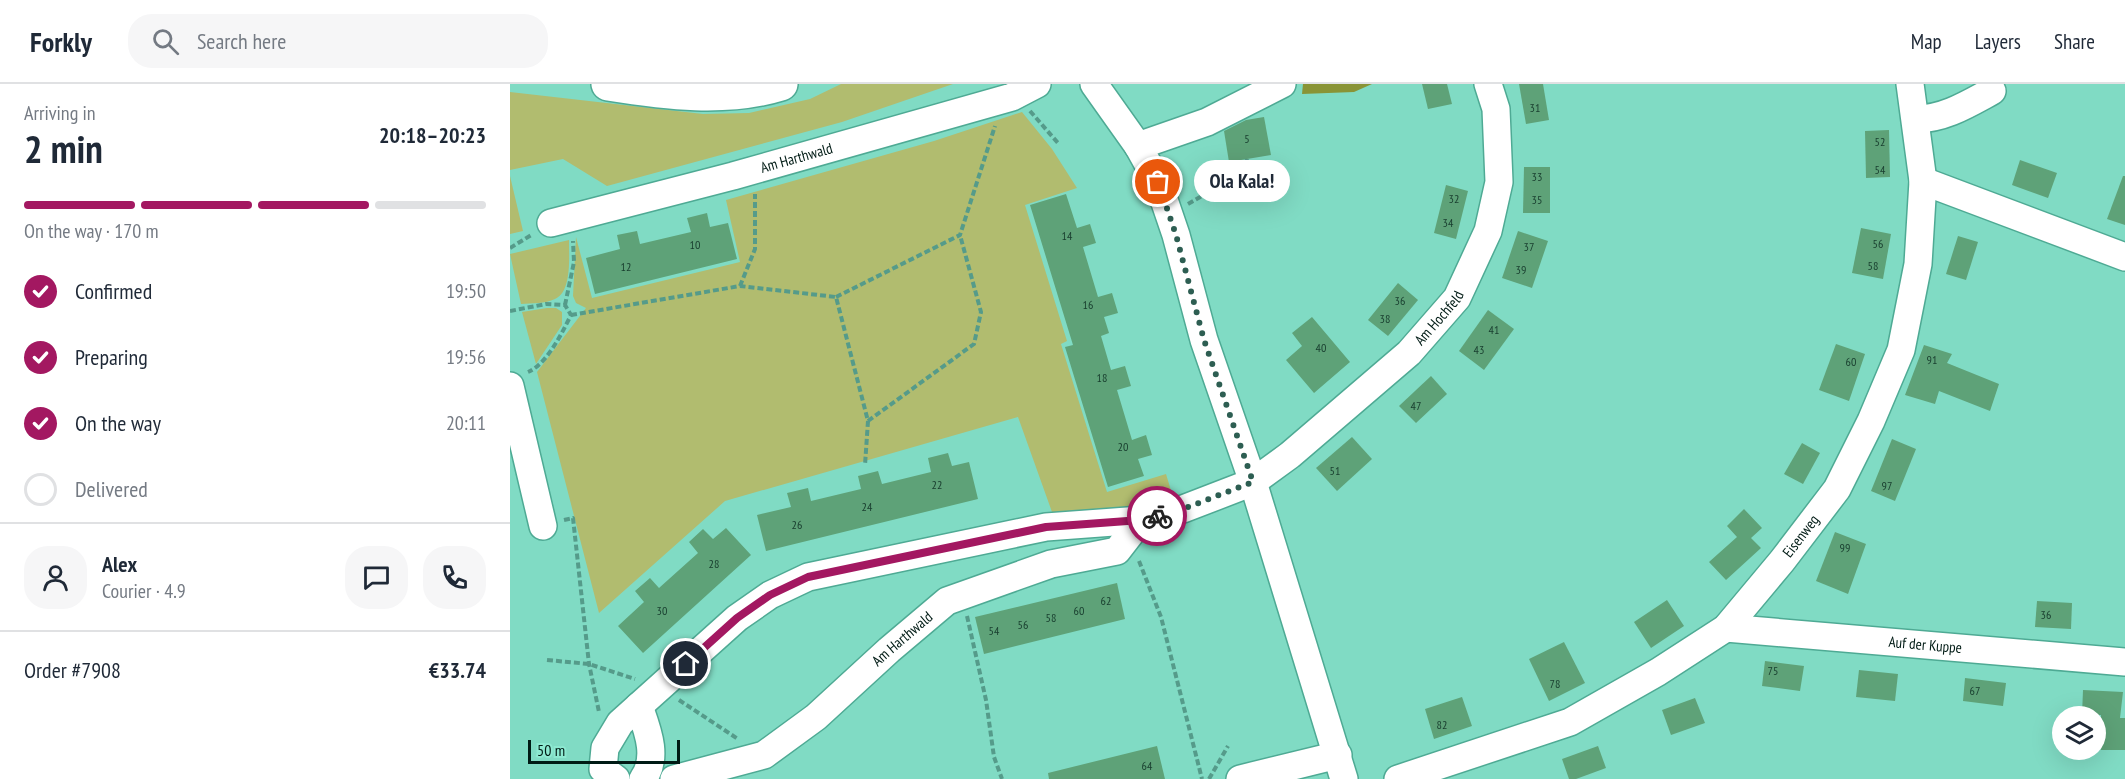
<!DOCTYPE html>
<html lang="en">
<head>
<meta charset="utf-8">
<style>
  :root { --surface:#fff; --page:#f6f6f7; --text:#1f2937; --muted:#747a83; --line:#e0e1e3; --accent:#a31861 }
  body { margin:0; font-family:"PT Sans Narrow",sans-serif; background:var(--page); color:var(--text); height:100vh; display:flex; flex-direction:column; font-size:22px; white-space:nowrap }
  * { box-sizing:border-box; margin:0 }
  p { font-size:20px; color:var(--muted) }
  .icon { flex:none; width:33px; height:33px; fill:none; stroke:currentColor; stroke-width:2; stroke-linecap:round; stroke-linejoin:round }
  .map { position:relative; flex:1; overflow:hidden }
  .details { display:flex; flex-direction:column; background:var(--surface); width:510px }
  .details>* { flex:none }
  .buttons { position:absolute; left:1542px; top:622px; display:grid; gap:12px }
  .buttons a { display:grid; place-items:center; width:54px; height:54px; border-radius:50%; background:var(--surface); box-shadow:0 6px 24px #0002; font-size:30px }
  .scale { position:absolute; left:18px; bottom:15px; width:152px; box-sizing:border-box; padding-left:6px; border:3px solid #001b15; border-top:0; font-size:16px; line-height:21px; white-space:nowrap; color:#001b15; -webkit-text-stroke:4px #8de9d1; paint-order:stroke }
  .pin { position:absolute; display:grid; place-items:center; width:51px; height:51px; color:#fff; margin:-26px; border:3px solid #fff; border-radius:50%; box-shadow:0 2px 6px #0007 }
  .courier { position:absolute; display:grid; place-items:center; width:60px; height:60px; margin:-30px; border:4px solid #a31861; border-radius:50%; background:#fff; color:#222; box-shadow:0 2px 8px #0007 }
  .bubble { position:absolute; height:42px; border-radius:21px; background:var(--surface); box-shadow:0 6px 24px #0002; font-size:20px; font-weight:700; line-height:42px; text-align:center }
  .overview em { font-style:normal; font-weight:700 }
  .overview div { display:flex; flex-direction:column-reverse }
  .overview { display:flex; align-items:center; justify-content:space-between; height:102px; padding:0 24px }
  h1 { font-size:39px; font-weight:700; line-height:45px }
  .bar { display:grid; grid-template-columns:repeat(4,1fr); gap:9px 6px; align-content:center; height:72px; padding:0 24px }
  .bar i { height:8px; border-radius:4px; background:var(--line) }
  .bar .active { background:var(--accent) }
  .bar p { grid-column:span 4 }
  .line { display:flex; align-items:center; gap:15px; padding:0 24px; border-top:2px solid var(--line) }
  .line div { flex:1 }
  .round { display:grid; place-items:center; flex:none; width:63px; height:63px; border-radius:24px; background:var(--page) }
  ol { padding:0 24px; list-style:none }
  li { display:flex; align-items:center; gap:18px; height:66px }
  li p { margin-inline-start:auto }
  li .icon { padding:6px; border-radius:50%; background:var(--accent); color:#fff; stroke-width:4 }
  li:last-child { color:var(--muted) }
  li i { width:33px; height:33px; border:3px solid var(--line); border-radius:50% }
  header { display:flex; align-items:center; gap:36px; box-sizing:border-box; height:84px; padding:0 30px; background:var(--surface); border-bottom:2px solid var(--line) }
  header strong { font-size:28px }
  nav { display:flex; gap:33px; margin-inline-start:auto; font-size:21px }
  .search { width:420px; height:54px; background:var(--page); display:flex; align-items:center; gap:15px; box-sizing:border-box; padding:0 21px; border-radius:24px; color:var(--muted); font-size:22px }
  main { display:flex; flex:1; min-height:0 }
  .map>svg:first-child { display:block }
</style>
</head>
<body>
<header>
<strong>Forkly</strong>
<div class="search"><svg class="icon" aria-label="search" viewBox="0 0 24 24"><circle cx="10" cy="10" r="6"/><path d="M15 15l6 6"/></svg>Search here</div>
<nav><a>Map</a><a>Layers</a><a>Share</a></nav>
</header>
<main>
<section class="details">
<div class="overview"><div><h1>2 min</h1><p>Arriving in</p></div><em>20:18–20:23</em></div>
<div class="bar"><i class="active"></i><i class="active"></i><i class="active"></i><i></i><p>On the way · 170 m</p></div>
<ol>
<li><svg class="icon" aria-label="check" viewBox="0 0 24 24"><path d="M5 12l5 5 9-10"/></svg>Confirmed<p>19:50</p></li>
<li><svg class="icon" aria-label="check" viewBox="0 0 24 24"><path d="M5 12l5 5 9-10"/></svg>Preparing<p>19:56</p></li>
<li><svg class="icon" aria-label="check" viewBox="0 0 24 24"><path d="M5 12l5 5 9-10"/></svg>On the way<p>20:11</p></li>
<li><i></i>Delivered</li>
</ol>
<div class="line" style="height:108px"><a class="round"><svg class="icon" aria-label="person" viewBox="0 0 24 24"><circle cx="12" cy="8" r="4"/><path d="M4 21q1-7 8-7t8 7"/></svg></a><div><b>Alex</b><p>Courier · 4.9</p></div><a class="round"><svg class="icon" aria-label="chat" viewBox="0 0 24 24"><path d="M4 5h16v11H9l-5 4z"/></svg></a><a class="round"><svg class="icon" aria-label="phone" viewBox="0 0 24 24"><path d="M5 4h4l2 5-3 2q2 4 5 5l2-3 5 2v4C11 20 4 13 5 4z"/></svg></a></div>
<div class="line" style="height:78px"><div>Order #7908</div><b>€33.74</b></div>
</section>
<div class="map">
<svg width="1615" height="695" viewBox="0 0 1615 695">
  <rect width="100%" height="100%" fill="#80dbc4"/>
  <g fill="#b1bc6f">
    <path d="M 331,0 L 443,0 L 332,38 L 97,102 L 53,75 L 0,86 L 0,8 L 193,30 L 239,29 L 300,15 Z"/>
    <path d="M 512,28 L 542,65 L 567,104 L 515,121 L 557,257 L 551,260 L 597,408 L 656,390 L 663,413 L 605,427 L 542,428 L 508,333 L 215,417 L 89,529 L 27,288 L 76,224 L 66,219 L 63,212 L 66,153 L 82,214 L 230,178 L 216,116 L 424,57 Z"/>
    <path d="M 0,92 L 13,147 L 0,150 Z"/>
    <path d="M 59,156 C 59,172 62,208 45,215 C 35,220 22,219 11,220 L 0,170 Z"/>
    <path d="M 37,224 L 46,224 L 52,228 L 52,241 L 26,280 L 12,228 Z"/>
  </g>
  <path fill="#899436" d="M 793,0 L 862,0 L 844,8 L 792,10 Z"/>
  <g fill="#5ea278">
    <path d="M 912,0 L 937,0 L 942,20 L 918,25 Z"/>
    <path d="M 1009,0 L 1033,0 L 1039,36 L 1016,40 Z"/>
    <path d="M 754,33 L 761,71 L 719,78 L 714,47 L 736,36 Z"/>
    <path d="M 1379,46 L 1380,93 L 1356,94 L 1355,47 Z"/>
    <path d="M 1510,76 L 1547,89 L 1538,114 L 1502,101 Z"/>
    <path d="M 1014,83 L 1040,83 L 1040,129 L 1013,129 Z"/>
    <path d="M 1613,92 L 1615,92 L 1615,141 L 1597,135 Z"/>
    <path d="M 936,101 L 958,107 L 946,155 L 924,149 Z"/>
    <path d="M 556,110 L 567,144 L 580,140 L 586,159 L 573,163 L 588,213 L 602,209 L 608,229 L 594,233 L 599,249 L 591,252 L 601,286 L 615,282 L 621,302 L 607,306 L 622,356 L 636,351 L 642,371 L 628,375 L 634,392 L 598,403 L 555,263 L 563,261 L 520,121 Z"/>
    <path d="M 197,129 L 200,143 L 218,139 L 227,175 L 85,210 L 76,174 L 110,165 L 107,151 L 127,147 L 130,160 L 181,148 L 177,134 Z"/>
    <path d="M 1351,144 L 1381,150 L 1373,195 L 1342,189 Z"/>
    <path d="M 1008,147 L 1038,157 L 1022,204 L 992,194 Z"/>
    <path d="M 1448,152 L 1468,158 L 1456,196 L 1436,190 Z"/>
    <path d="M 888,199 L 908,216 L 878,252 L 858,236 Z"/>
    <path d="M 978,226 L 1004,245 L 974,286 L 949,267 Z"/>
    <path d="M 802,233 L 840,278 L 804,309 L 776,276 L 792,262 L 782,249 Z"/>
    <path d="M 1326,260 L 1355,270 L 1339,317 L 1309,306 Z"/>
    <path d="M 1414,261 L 1442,270 L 1437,279 L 1489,300 L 1480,327 L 1429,307 L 1425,320 L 1395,311 Z"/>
    <path d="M 921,292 L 937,310 L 906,339 L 889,322 Z"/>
    <path d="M 842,353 L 862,375 L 827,407 L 806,384 Z"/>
    <path d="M 1382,355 L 1406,365 L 1385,417 L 1361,407 Z"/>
    <path d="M 1292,359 L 1310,369 L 1293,400 L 1274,390 Z"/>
    <path d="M 438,369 L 442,382 L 459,378 L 468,415 L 256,467 L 247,431 L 281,423 L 277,409 L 298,404 L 301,417 L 351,405 L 348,392 L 368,387 L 372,400 L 421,388 L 418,374 Z"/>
    <path d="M 1234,425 L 1252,444 L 1241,454 L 1251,464 L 1216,496 L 1199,478 L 1227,453 L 1217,442 Z"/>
    <path d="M 216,444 L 241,471 L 133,569 L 108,542 L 134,518 L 125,507 L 140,494 L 149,504 L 188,469 L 179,458 L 193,445 L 203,455 Z"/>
    <path d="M 1325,448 L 1356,460 L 1338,510 L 1306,497 Z"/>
    <path d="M 607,499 L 615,535 L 474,570 L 465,533 Z"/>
    <path d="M 1157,516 L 1174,542 L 1141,564 L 1124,538 Z"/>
    <path d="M 1527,517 L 1562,519 L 1561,545 L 1525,543 Z"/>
    <path d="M 1054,558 L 1075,599 L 1039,617 L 1019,575 Z"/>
    <path d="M 1255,577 L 1294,582 L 1290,607 L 1252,602 Z"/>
    <path d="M 1349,586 L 1388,590 L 1385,617 L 1346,613 Z"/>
    <path d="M 1455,594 L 1496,599 L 1493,622 L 1453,617 Z"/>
    <path d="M 1573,606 L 1613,608 L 1610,634 L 1615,634 L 1615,666 L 1591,666 L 1591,631 L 1572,631 Z"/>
    <path d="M 952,613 L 962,642 L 924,655 L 915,625 Z"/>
    <path d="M 1185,614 L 1195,639 L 1161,651 L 1152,626 Z"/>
    <path d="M 647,662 L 655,695 L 539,695 L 538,689 Z"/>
    <path d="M 1088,662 L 1096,684 L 1066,695 L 1059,695 L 1052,675 Z"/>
  </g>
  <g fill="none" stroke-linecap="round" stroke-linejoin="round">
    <defs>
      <g id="minor">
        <path d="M 584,0 L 628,62 L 648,98 L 666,151 L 694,256 L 743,398 L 834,695"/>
        <path d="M 1406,35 C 1434,35 1458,20 1482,7"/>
        <path d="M 628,62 L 697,38 L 772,0"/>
        <path d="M 1413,97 L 1615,173"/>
        <path id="s1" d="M 41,139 L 223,92 L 502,13 L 527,0"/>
        <path d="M 0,302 L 33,442"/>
        <path id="s2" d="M 1216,544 L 1615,578"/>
        <path d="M 129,622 C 137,645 149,673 133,695"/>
        <path id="s3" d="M 106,695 L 93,685 L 95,664 L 110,639 L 227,534 L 260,511 L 298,493 L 536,443 L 631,436 L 673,425 L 743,398 L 780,371 L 899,269 L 947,214 L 978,147 L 989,98 L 986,25 L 978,0"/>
        <path id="s4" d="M 164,695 L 254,671 L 306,633 L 379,566 L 437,517 L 541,480 L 607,467 L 631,436"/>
        <path d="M 730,695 L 828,671"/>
        <path id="s5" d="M 888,695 L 1060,638 L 1148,588 L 1216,544 L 1272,477 L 1327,405 L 1361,337 L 1391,266 L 1408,180 L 1413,97 L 1400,0"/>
      </g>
      <path id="major" d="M 98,0 C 155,9 216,17 271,0"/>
    </defs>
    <use href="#minor" stroke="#4eaa94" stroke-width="30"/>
    <use href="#major" stroke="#4eaa94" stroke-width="36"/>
    <g stroke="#559b8a" stroke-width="4" stroke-dasharray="6 3" stroke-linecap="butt">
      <path d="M 520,27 L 548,59"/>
      <path d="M 678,120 L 735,87 L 737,75"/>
      <path d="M 0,164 L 23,150"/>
      <path d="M 230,202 L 245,165 L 245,110"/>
      <path d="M 326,213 L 450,151 L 485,42"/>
      <path d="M 55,221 L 64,178 L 63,157"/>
      <path d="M 0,227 L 36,220 L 55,221 L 61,231 C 52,249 37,280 18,288"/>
      <path d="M 61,231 L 230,202 L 326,213 L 358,337 L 355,381"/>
      <path d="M 358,337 L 464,260 L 471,228 L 450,151"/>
      <path d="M 54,436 L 63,434 L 79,580 L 89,628"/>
      <path d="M 629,477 L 651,533 L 692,695"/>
      <path d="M 457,532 L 476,616 L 484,673 L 492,695"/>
      <path d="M 37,576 L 79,580 L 125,595"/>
      <path d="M 169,616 L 228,655"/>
      <path d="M 699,695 L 718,662"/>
    </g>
    <use href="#minor" stroke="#fff" stroke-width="27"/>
    <use href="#major" stroke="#fff" stroke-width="33"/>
  </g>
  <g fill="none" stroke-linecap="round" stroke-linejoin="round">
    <path stroke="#2d5e52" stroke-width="6" stroke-dasharray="0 10.8" d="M 647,432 L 673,425 L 743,398 L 694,256 L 666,151 L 648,98"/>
    <path stroke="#a31861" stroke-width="8" d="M 176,580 L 227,534 L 260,511 L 298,493 L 536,443 L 631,436 L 647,432"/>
  </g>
  <g text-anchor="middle" stroke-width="5" stroke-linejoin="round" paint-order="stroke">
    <g font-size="12" fill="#183d2e">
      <text x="1025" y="28">31</text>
      <text x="737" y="59">5</text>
      <text x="1370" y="62">52</text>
      <text x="1370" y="90">54</text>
      <text x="1027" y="97">33</text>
      <text x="944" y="119">32</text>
      <text x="1027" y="120">35</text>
      <text x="938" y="143">34</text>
      <text x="557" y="156">14</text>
      <text x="1368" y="164">56</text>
      <text x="185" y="165">10</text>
      <text x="1019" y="167">37</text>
      <text x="1363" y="186">58</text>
      <text x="116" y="187">12</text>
      <text x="1011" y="190">39</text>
      <text x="890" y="221">36</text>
      <text x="578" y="225">16</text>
      <text x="875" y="239">38</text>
      <text x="984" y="250">41</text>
      <text x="811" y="268">40</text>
      <text x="969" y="270">43</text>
      <text x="1422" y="280">91</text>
      <text x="1341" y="282">60</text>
      <text x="592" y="298">18</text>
      <text x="906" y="326">47</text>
      <text x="613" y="367">20</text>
      <text x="825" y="391">51</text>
      <text x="427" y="405">22</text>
      <text x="1377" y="406">97</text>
      <text x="357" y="427">24</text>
      <text x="287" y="445">26</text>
      <text x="1335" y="468">99</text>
      <text x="204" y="484">28</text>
      <text x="596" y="521">62</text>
      <text x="152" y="531">30</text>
      <text x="569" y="531">60</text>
      <text x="1536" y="535">36</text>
      <text x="541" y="538">58</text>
      <text x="513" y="545">56</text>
      <text x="484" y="551">54</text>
      <text x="1263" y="591">75</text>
      <text x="1045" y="604">78</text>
      <text x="1465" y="611">67</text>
      <text x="932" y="645">82</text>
      <text x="637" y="686">64</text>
    </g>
    <g font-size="15" fill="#001b15" stroke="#8de9d1">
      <text dy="5" stroke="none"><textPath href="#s1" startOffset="254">Am Harthwald</textPath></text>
      <text dy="5" stroke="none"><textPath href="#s3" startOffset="1012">Am Hochfeld</textPath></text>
      <text dy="5" stroke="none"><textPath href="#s5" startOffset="482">Eisenweg</textPath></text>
      <text dy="5" stroke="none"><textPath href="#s4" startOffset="274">Am Harthwald</textPath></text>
      <text dy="5" stroke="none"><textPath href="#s2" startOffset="200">Auf der Kuppe</textPath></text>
    </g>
  </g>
</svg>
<div class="buttons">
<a><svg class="icon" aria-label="layers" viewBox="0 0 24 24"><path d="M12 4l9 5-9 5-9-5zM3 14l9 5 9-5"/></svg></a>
</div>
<div class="scale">50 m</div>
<div class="pin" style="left:648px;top:98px;background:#ea580c"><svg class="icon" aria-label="bag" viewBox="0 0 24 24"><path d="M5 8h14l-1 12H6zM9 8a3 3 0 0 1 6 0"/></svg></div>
<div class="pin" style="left:176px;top:580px;background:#1f2937"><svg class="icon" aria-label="home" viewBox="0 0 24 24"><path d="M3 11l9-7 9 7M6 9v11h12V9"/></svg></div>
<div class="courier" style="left:647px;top:432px"><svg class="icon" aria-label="bike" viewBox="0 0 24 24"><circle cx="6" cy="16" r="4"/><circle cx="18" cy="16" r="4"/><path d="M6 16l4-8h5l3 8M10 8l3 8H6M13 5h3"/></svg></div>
<div class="bubble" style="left:684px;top:76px;width:96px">Ola Kala!</div>
</div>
</main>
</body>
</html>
